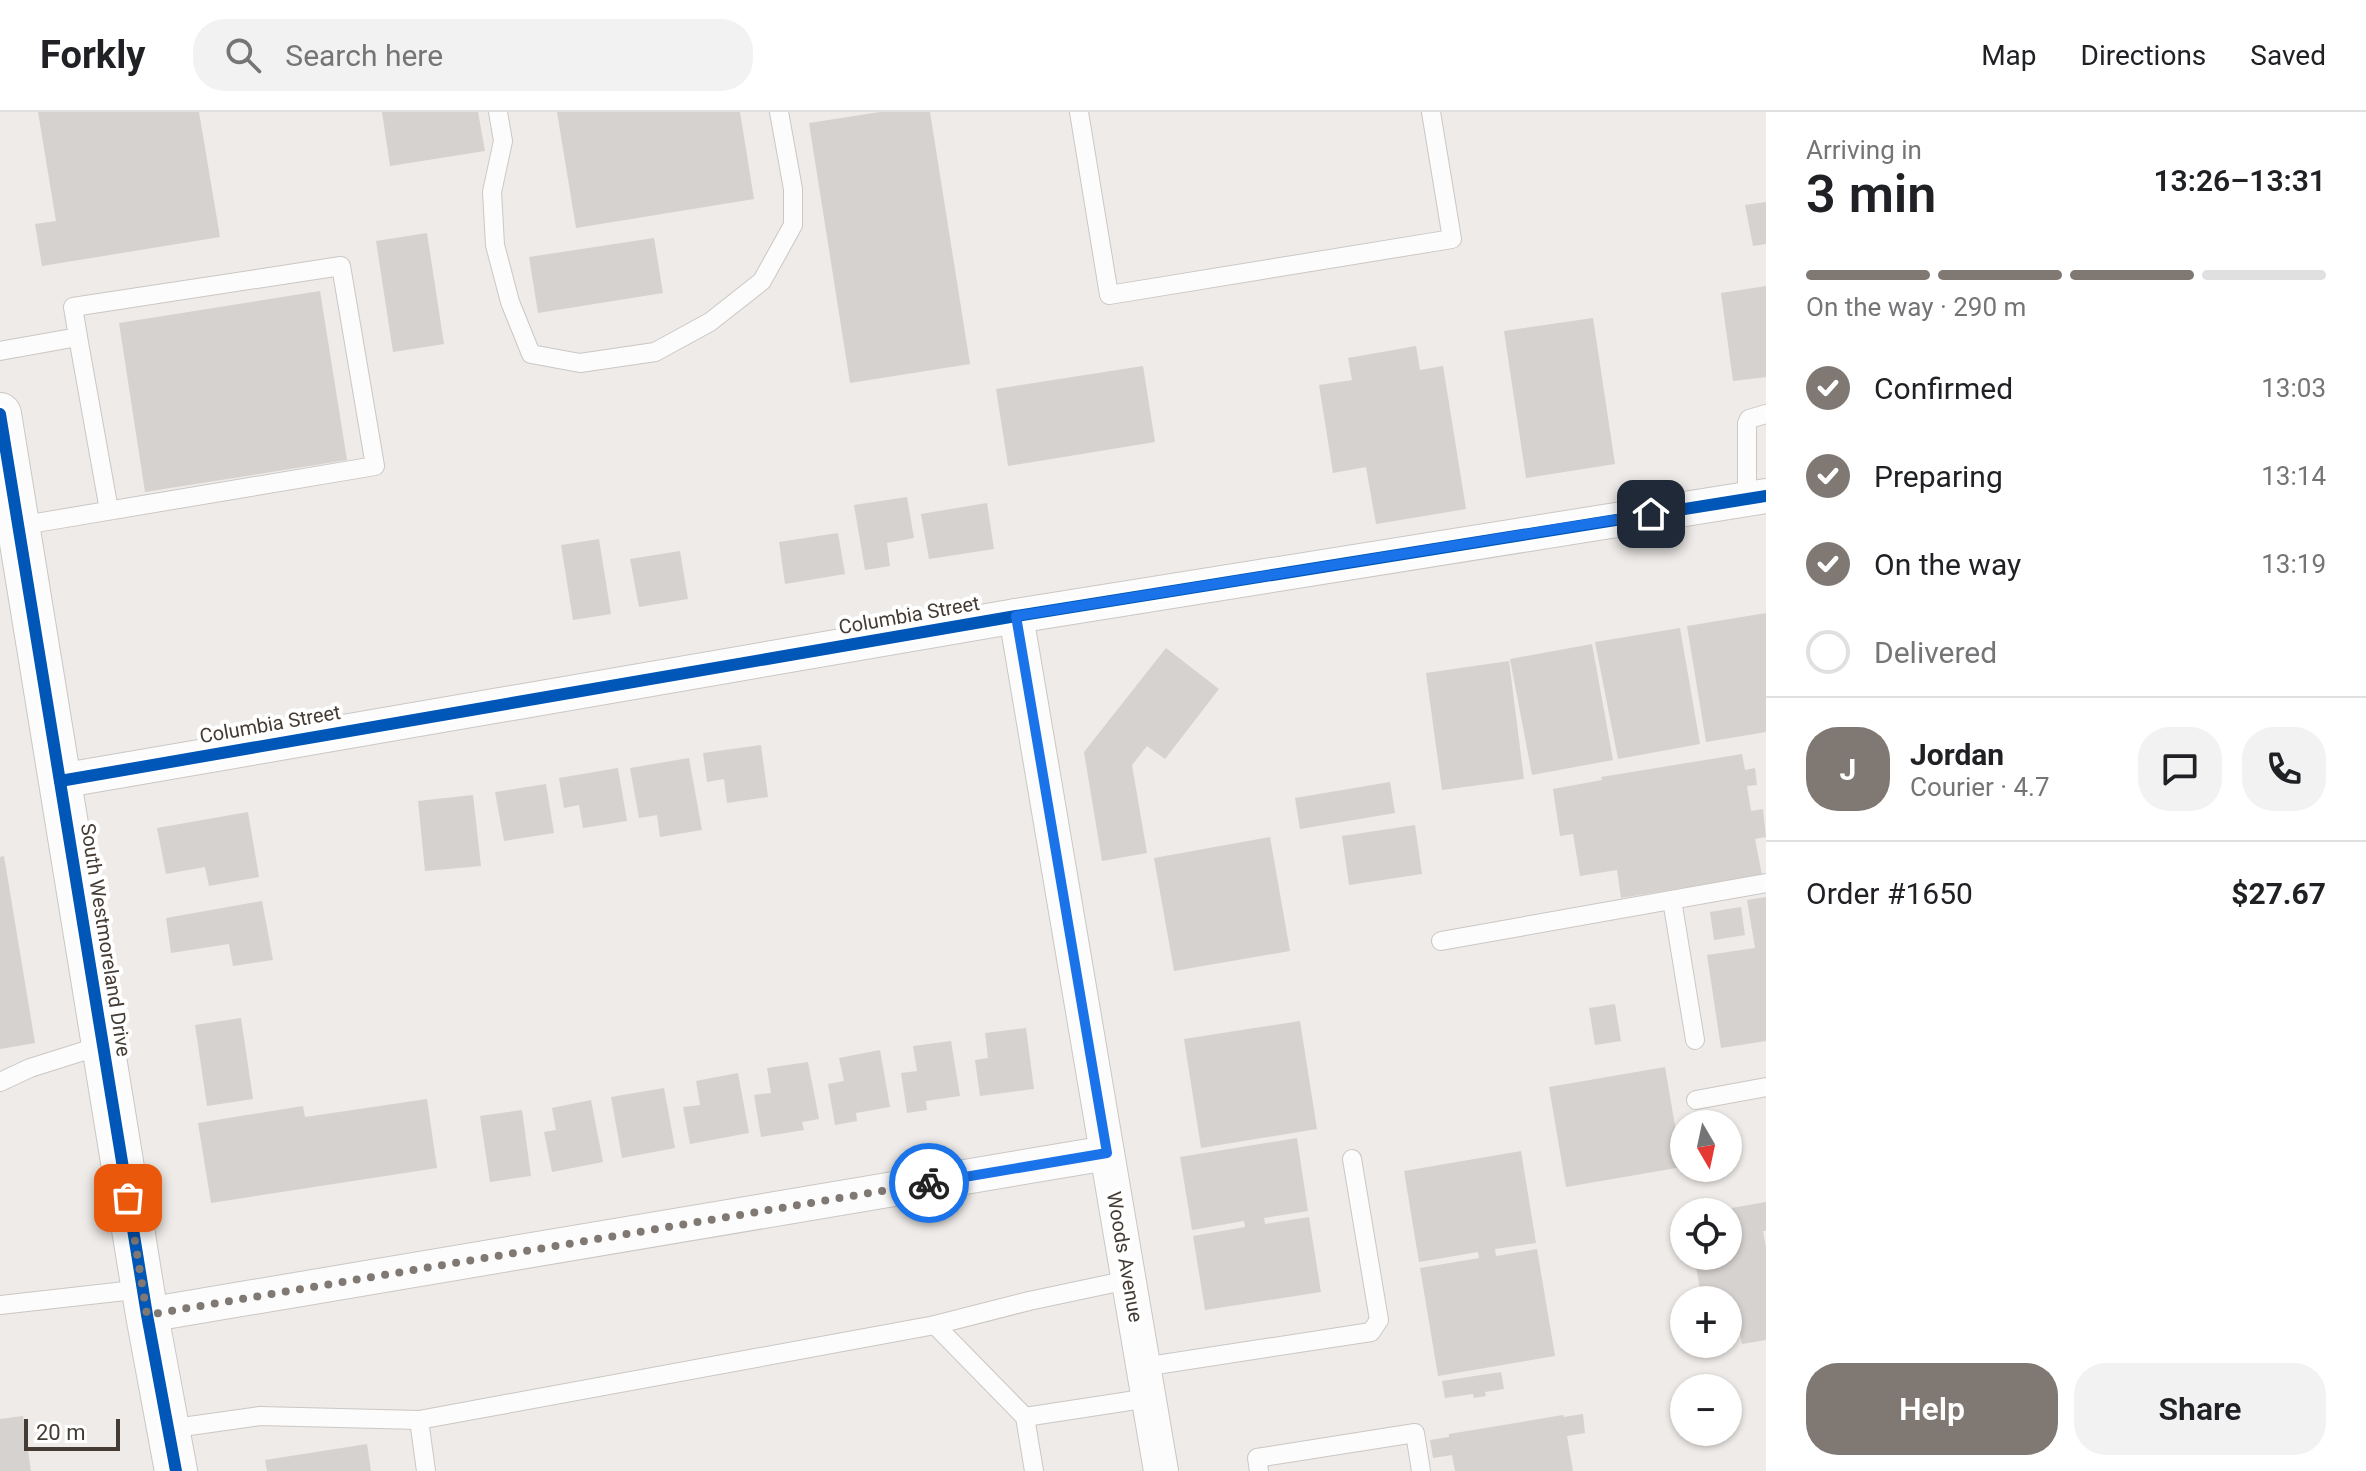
<!DOCTYPE html>
<html lang="en">
<head>
<meta charset="utf-8">
<style>
  :root { --surface:#fff; --page:#f2f2f2; --text:#202124; --muted:#757577; --line:#e0e0e0; --accent:#807973 }
  body { margin:0; font-family:Roboto,sans-serif; background:var(--page); color:var(--text); height:100vh; display:flex; flex-direction:column; font-size:30px; white-space:nowrap }
  * { box-sizing:border-box; margin:0 }
  p { font-size:26px; color:var(--muted) }
  .icon { flex:none; width:44px; height:44px; fill:none; stroke:currentColor; stroke-width:2; stroke-linecap:round; stroke-linejoin:round }
  .map { position:relative; flex:1; overflow:hidden }
  .drawer { display:flex; flex-direction:column; background:var(--surface); width:600px }
  .drawer>* { flex:none }
  .needle { width:52px; rotate:171deg }
  .controls { position:absolute; left:1670px; top:998px; display:grid; gap:16px }
  .controls a { display:grid; place-items:center; width:72px; height:72px; border-radius:50%; background:var(--surface); box-shadow:0 2px 6px #0004; font-size:40px }
  .scale { position:absolute; left:24px; bottom:20px; width:96px; box-sizing:border-box; padding-left:8px; border:4px solid #443c34; border-top:0; font-size:22px; line-height:28px; white-space:nowrap; color:#443c34; -webkit-text-stroke:6px #fff; paint-order:stroke }
  .pin { position:absolute; display:grid; place-items:center; width:68px; height:68px; color:#fff; margin:-34px; border-radius:16px; box-shadow:0 4px 12px #0006 }
  .courier { position:absolute; display:grid; place-items:center; width:80px; height:80px; margin:-40px; border:6px solid #1a73e8; border-radius:50%; background:#fff; color:#222; box-shadow:0 2px 10px #0007 }
  .overview em { font-style:normal; font-weight:600 }
  .overview div { display:flex; flex-direction:column-reverse }
  .overview { display:flex; align-items:center; justify-content:space-between; height:136px; padding:0 40px }
  h1 { font-size:52px; font-weight:600; line-height:60px }
  .bar { display:grid; grid-template-columns:repeat(4,1fr); gap:12px 8px; align-content:center; height:96px; padding:0 40px }
  .bar i { height:10px; border-radius:6px; background:var(--line) }
  .bar .active { background:var(--accent) }
  .bar p { grid-column:span 4 }
  .line { display:flex; align-items:center; gap:20px; padding:0 40px; border-top:2px solid var(--line) }
  .line div { flex:1 }
  .round { display:grid; place-items:center; flex:none; width:84px; height:84px; border-radius:32px; background:var(--page) }
  ol { padding:0 40px; list-style:none }
  li { display:flex; align-items:center; gap:24px; height:88px }
  li p { margin-inline-start:auto }
  li .icon { padding:8px; border-radius:50%; background:var(--accent); color:#fff; stroke-width:4 }
  li:last-child { color:var(--muted) }
  li i { width:44px; height:44px; border:4px solid var(--line); border-radius:50% }
  .primary-button { display:flex; gap:16px; margin-top:auto; padding:16px 40px }
  .primary-button a { flex:1; height:92px; border-radius:32px; background:var(--accent); color:#fff; font-size:32px; font-weight:600; line-height:92px; text-align:center }
  .primary-button a+a { background:var(--page); color:var(--text) }
  header { display:flex; align-items:center; gap:48px; box-sizing:border-box; height:112px; padding:0 40px; background:var(--surface); border-bottom:2px solid var(--line) }
  header strong { font-size:38px }
  nav { display:flex; gap:44px; margin-inline-start:auto; font-size:28px }
  .search { width:560px; height:72px; background:var(--page); display:flex; align-items:center; gap:20px; box-sizing:border-box; padding:0 28px; border-radius:32px; color:var(--muted); font-size:30px }
  main { display:flex; flex:1; min-height:0 }
  .map>svg:first-child { display:block }
</style>
</head>
<body>
<header>
<strong>Forkly</strong>
<div class="search"><svg class="icon" aria-label="search" viewBox="0 0 24 24"><circle cx="10" cy="10" r="6"/><path d="M15 15l6 6"/></svg>Search here</div>
<nav><a>Map</a><a>Directions</a><a>Saved</a></nav>
</header>
<main>
<div class="map">
<svg width="1766" height="1359" viewBox="0 0 1766 1359">
  <rect width="100%" height="100%" fill="#eeebe8"/>
  <g fill="#d6d2cf">
    <path d="M 38,0 L 199,0 L 220,125 L 42,154 L 35,112 L 56,109 Z"/>
    <path d="M 382,0 L 478,0 L 485,39 L 390,54 Z"/>
    <path d="M 557,0 L 740,0 L 754,87 L 576,116 Z"/>
    <path d="M 880,0 L 930,0 L 970,252 L 850,271 L 809,11 Z"/>
    <path d="M 1766,90 L 1766,132 L 1753,134 L 1745,93 Z"/>
    <path d="M 427,121 L 444,232 L 393,240 L 376,129 Z"/>
    <path d="M 654,126 L 663,181 L 538,201 L 529,145 Z"/>
    <path d="M 1766,174 L 1766,265 L 1733,269 L 1721,181 Z"/>
    <path d="M 320,179 L 347,348 L 145,380 L 119,211 Z"/>
    <path d="M 1593,206 L 1615,352 L 1526,366 L 1504,219 Z"/>
    <path d="M 1416,234 L 1420,258 L 1443,254 L 1466,397 L 1376,412 L 1366,355 L 1333,361 L 1319,273 L 1352,268 L 1348,246 Z"/>
    <path d="M 1143,254 L 1155,330 L 1008,354 L 996,277 Z"/>
    <path d="M 907,385 L 914,426 L 887,431 L 890,454 L 865,458 L 854,393 Z"/>
    <path d="M 987,391 L 994,437 L 929,447 L 921,402 Z"/>
    <path d="M 838,421 L 845,462 L 785,472 L 779,430 Z"/>
    <path d="M 599,427 L 611,502 L 573,508 L 561,433 Z"/>
    <path d="M 680,439 L 688,487 L 639,495 L 630,447 Z"/>
    <path d="M 1766,501 L 1766,620 L 1706,630 L 1687,514 Z"/>
    <path d="M 1680,516 L 1700,632 L 1618,647 L 1595,530 Z"/>
    <path d="M 1592,532 L 1613,648 L 1532,663 L 1510,547 Z"/>
    <path d="M 1166,536 L 1219,577 L 1165,647 L 1147,634 L 1132,653 L 1147,741 L 1102,749 L 1084,640 Z"/>
    <path d="M 1509,549 L 1524,667 L 1442,678 L 1426,561 Z"/>
    <path d="M 761,633 L 768,685 L 727,691 L 724,667 L 707,670 L 703,641 Z"/>
    <path d="M 1742,642 L 1745,658 L 1755,656 L 1757,673 L 1747,674 L 1751,699 L 1763,697 L 1766,725 L 1755,727 L 1762,763 L 1621,786 L 1617,758 L 1580,764 L 1573,722 L 1560,724 L 1553,677 L 1602,668 L 1601,665 Z"/>
    <path d="M 689,646 L 702,718 L 660,725 L 657,703 L 639,706 L 630,656 Z"/>
    <path d="M 618,656 L 627,709 L 583,716 L 579,693 L 564,696 L 559,666 Z"/>
    <path d="M 1390,670 L 1395,701 L 1300,717 L 1295,686 Z"/>
    <path d="M 546,672 L 554,721 L 504,729 L 495,680 Z"/>
    <path d="M 473,683 L 481,754 L 425,759 L 418,689 Z"/>
    <path d="M 248,700 L 259,765 L 209,774 L 205,755 L 166,762 L 157,716 Z"/>
    <path d="M 1415,713 L 1422,762 L 1349,773 L 1342,724 Z"/>
    <path d="M 1270,725 L 1290,839 L 1174,859 L 1154,746 Z"/>
    <path d="M 4,744 L 35,931 L 0,937 L 0,745 Z"/>
    <path d="M 1766,785 L 1766,929 L 1721,936 L 1707,843 L 1755,836 L 1747,788 Z"/>
    <path d="M 262,789 L 273,848 L 233,854 L 229,832 L 171,841 L 166,806 Z"/>
    <path d="M 1741,795 L 1745,823 L 1714,828 L 1710,800 Z"/>
    <path d="M 1615,892 L 1621,929 L 1595,933 L 1589,896 Z"/>
    <path d="M 241,906 L 253,987 L 207,994 L 195,913 Z"/>
    <path d="M 1300,909 L 1317,1017 L 1201,1036 L 1184,927 Z"/>
    <path d="M 1026,916 L 1034,977 L 980,984 L 975,948 L 988,946 L 985,921 Z"/>
    <path d="M 951,929 L 960,984 L 926,989 L 927,998 L 907,1001 L 901,961 L 917,959 L 913,934 Z"/>
    <path d="M 880,938 L 890,995 L 856,1001 L 857,1009 L 835,1013 L 828,972 L 844,969 L 839,946 Z"/>
    <path d="M 808,950 L 819,1007 L 802,1010 L 804,1018 L 761,1025 L 754,983 L 771,981 L 767,956 Z"/>
    <path d="M 1665,955 L 1682,1055 L 1566,1075 L 1549,975 Z"/>
    <path d="M 738,961 L 749,1021 L 690,1032 L 683,995 L 700,993 L 696,969 Z"/>
    <path d="M 664,976 L 675,1036 L 622,1046 L 611,985 Z"/>
    <path d="M 427,987 L 437,1056 L 211,1091 L 198,1011 L 303,994 L 305,1005 Z"/>
    <path d="M 591,988 L 603,1050 L 552,1060 L 544,1020 L 556,1018 L 552,996 Z"/>
    <path d="M 522,998 L 531,1064 L 490,1070 L 480,1004 Z"/>
    <path d="M 1297,1026 L 1308,1099 L 1264,1106 L 1265,1112 L 1309,1105 L 1321,1180 L 1205,1198 L 1193,1124 L 1245,1115 L 1244,1109 L 1192,1118 L 1180,1045 Z"/>
    <path d="M 1521,1039 L 1536,1131 L 1495,1137 L 1496,1144 L 1537,1137 L 1555,1244 L 1438,1264 L 1420,1156 L 1479,1146 L 1478,1140 L 1419,1150 L 1404,1059 Z"/>
    <path d="M 1766,1090 L 1766,1119 L 1763,1119 L 1766,1135 L 1766,1228 L 1742,1232 L 1739,1216 L 1728,1218 L 1728,1188 L 1702,1188 L 1694,1144 L 1728,1144 L 1728,1100 L 1720,1098 Z"/>
    <path d="M 1501,1260 L 1504,1277 L 1485,1280 L 1486,1284 L 1474,1286 L 1473,1282 L 1445,1286 L 1442,1269 Z"/>
    <path d="M 1583,1302 L 1585,1321 L 1567,1324 L 1573,1359 L 1455,1359 L 1452,1343 L 1433,1346 L 1430,1328 L 1449,1325 L 1449,1322 L 1563,1303 L 1564,1305 Z"/>
    <path d="M 23,1304 L 31,1359 L 0,1359 L 0,1307 Z"/>
    <path d="M 367,1332 L 371,1359 L 267,1359 L 265,1348 Z"/>
  </g>
  <g fill="none" stroke-linecap="round" stroke-linejoin="round">
    <defs>
      <g id="service">
        <path d="M 498,0 L 503,29 L 492,80 L 495,133 L 510,190 L 531,242 L 580,251 L 655,240 L 710,210 L 762,169 L 793,113 L 793,77 L 779,0"/>
        <path d="M 1079,0 L 1109,183 L 1452,127 L 1431,0"/>
        <path d="M 78,225 L 109,398"/>
        <path d="M 0,239 L 78,225 L 73,195 L 341,154 L 375,354 L 18,414"/>
        <path d="M 1747,387 L 1747,311 L 1749,307 L 1766,302"/>
        <path d="M 1672,788 L 1695,928"/>
        <path d="M 1441,829 L 1766,771"/>
        <path d="M 0,970 L 30,956 L 103,933"/>
        <path d="M 1696,988 L 1766,975"/>
        <path d="M 0,1193 L 143,1177"/>
        <path d="M 935,1213 L 1029,1189 L 1128,1168"/>
        <path d="M 1143,1255 L 1371,1220 L 1379,1208 L 1352,1047"/>
        <path d="M 1025,1305 L 1149,1286"/>
        <path d="M 419,1308 L 426,1359"/>
        <path d="M 168,1317 L 260,1304 L 419,1308 L 935,1213 L 1025,1305 L 1034,1359"/>
        <path d="M 1259,1359 L 1257,1346 L 1415,1321 L 1421,1359"/>
      </g>
      <g id="minor">
        <path d="M 1016,504 L 1161,1359"/>
        <path d="M 60,669 L 1016,504 L 1766,384"/>
        <path d="M 147,1203 L 1107,1041"/>
      </g>
      <path id="tertiary" d="M 0,302 L 147,1203 L 176,1359"/>
    </defs>
    <use href="#service" stroke="#cbc7c4" stroke-width="20"/>
    <use href="#minor" stroke="#cbc7c4" stroke-width="36"/>
    <use href="#tertiary" stroke="#cbc7c4" stroke-width="44"/>
    <use href="#service" stroke="#fcfcfc" stroke-width="18"/>
    <use href="#minor" stroke="#fcfcfc" stroke-width="34"/>
    <use href="#tertiary" stroke="#fcfcfc" stroke-width="42"/>
    <defs>
      <g id="cycleway">
        <path d="M 0,302 L 147,1203 L 176,1359"/>
        <path d="M 60,669 L 1016,504 L 1766,384"/>
      </g>
    </defs>
    <use href="#cycleway" stroke="#fff" stroke-width="17"/>
    <use href="#cycleway" stroke="#0057b8" stroke-width="12"/>
  </g>
  <g fill="none" stroke-linecap="round" stroke-linejoin="round">
    <path stroke="#807973" stroke-width="8" stroke-dasharray="0 14.4" d="M 128,1086 L 147,1203 L 929,1071"/>
    <path stroke="#1a73e8" stroke-width="10" d="M 929,1071 L 1107,1041 L 1016,504 L 1651,402"/>
  </g>
  <g text-anchor="middle" stroke-width="8" stroke-linejoin="round" paint-order="stroke">
    <g font-size="20" fill="#443c34" stroke="#fff">
      <text transform="translate(909 503) rotate(-10)" y="7">Columbia Street</text>
      <text transform="translate(270 612) rotate(-10)" y="7">Columbia Street</text>
      <text transform="translate(106 828) rotate(81)" y="7">South Westmoreland Drive</text>
      <text transform="translate(1125 1145) rotate(80)" y="7">Woods Avenue</text>
    </g>
  </g>
</svg>
<div class="controls">
<a><svg class="needle" viewBox="-14 -14 28 28"><path d="M0-13l5 13h-10z" fill="#e53935"/><path d="M0 13l5-13h-10z" fill="#757577"/></svg></a>
<a><svg class="icon" aria-label="locate" viewBox="0 0 24 24"><circle cx="12" cy="12" r="6"/><path d="M12 2v4M12 18v4M2 12h4M18 12h4"/></svg></a>
<a>+</a>
<a>−</a>
</div>
<div class="scale">20 m</div>
<div class="pin" style="left:128px;top:1086px;background:#ea580c"><svg class="icon" aria-label="bag" viewBox="0 0 24 24"><path d="M5 8h14l-1 12H6zM9 8a3 3 0 0 1 6 0"/></svg></div>
<div class="pin" style="left:1651px;top:402px;background:#1f2937"><svg class="icon" aria-label="home" viewBox="0 0 24 24"><path d="M3 11l9-7 9 7M6 9v11h12V9"/></svg></div>
<div class="courier" style="left:929px;top:1071px"><svg class="icon" aria-label="bike" viewBox="0 0 24 24"><circle cx="6" cy="16" r="4"/><circle cx="18" cy="16" r="4"/><path d="M6 16l4-8h5l3 8M10 8l3 8H6M13 5h3"/></svg></div>
</div>
<section class="drawer">
<div class="overview"><div><h1>3 min</h1><p>Arriving in</p></div><em>13:26–13:31</em></div>
<div class="bar"><i class="active"></i><i class="active"></i><i class="active"></i><i></i><p>On the way · 290 m</p></div>
<ol>
<li><svg class="icon" aria-label="check" viewBox="0 0 24 24"><path d="M5 12l5 5 9-10"/></svg>Confirmed<p>13:03</p></li>
<li><svg class="icon" aria-label="check" viewBox="0 0 24 24"><path d="M5 12l5 5 9-10"/></svg>Preparing<p>13:14</p></li>
<li><svg class="icon" aria-label="check" viewBox="0 0 24 24"><path d="M5 12l5 5 9-10"/></svg>On the way<p>13:19</p></li>
<li><i></i>Delivered</li>
</ol>
<div class="line" style="height:144px"><b class="round" style="background:var(--accent);color:#fff">J</b><div><b>Jordan</b><p>Courier · 4.7</p></div><a class="round"><svg class="icon" aria-label="chat" viewBox="0 0 24 24"><path d="M4 5h16v11H9l-5 4z"/></svg></a><a class="round"><svg class="icon" aria-label="phone" viewBox="0 0 24 24"><path d="M5 4h4l2 5-3 2q2 4 5 5l2-3 5 2v4C11 20 4 13 5 4z"/></svg></a></div>
<div class="line" style="height:104px"><div>Order #1650</div><b>$27.67</b></div>
<div class="primary-button"><a>Help</a><a>Share</a></div>
</section>
</main>
</body>
</html>
